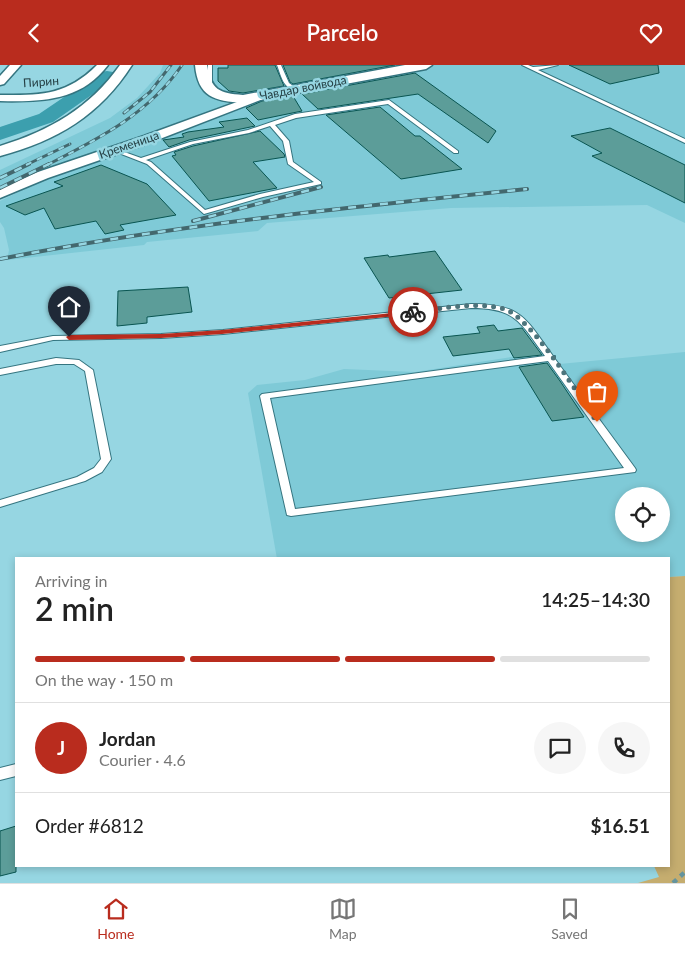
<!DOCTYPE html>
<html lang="en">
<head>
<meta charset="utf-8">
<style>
  :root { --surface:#fff; --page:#f6f6f6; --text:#222; --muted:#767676; --line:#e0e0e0; --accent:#b92c1e }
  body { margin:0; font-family:Lato,sans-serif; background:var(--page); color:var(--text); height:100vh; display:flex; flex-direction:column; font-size:19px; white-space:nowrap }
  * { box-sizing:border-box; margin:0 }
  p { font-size:16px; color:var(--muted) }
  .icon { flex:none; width:28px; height:28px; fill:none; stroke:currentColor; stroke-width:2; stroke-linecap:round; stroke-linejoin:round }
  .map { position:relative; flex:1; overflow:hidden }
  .panel { position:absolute; left:15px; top:492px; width:655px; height:310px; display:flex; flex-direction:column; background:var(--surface); border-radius:0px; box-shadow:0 2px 8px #0003 }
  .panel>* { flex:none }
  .buttons { position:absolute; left:615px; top:422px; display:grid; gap:10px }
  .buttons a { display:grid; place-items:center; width:55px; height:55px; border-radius:50%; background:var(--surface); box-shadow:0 2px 8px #0003; font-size:25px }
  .pin { position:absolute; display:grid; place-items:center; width:42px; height:42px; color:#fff; margin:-51px -21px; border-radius:50% 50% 50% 0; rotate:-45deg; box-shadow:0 0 5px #0007 }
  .pin .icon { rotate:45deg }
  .courier { position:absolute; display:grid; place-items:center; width:50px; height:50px; margin:-25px; border:4px solid #b92c1e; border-radius:50%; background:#fff; color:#222; box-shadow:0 1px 6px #0007 }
  .overview em { font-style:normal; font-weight:600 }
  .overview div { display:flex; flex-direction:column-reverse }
  .overview { display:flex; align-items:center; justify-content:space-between; height:85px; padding:0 20px }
  h1 { font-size:32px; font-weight:600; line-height:38px }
  .bar { display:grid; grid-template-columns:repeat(4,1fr); gap:8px 5px; align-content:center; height:60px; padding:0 20px }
  .bar i { height:6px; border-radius:4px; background:var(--line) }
  .bar .current { background:var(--accent) }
  .bar p { grid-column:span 4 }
  .line { display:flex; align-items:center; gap:12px; padding:0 20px; border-top:1px solid var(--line) }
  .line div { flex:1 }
  .round { display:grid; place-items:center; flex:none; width:52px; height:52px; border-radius:26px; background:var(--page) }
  header { display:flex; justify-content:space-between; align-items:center; height:65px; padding:0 20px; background:var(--accent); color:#fff; font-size:22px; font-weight:600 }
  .dock { display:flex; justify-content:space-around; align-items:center; height:70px; border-top:1px solid var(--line); background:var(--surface); font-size:14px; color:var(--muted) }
  .dock a { display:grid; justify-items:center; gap:2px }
  .dock .current { color:var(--accent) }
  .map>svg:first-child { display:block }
</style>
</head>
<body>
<header><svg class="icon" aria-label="back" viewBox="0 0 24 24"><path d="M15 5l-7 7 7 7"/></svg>Parcelo<svg class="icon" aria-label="heart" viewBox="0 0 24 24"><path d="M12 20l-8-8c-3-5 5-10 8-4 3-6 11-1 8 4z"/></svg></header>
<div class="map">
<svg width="685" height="818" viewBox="0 0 685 818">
  <rect width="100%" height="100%" fill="#96d6e2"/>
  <g fill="#7fcad7" fill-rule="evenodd">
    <path d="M 163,0 L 685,0 L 685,158 L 647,140 L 451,143 L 267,158 L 258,166 L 147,177 L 144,180 L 7,195 L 9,185 L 4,163 L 0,157 L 0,136 L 35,119 L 43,106 L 0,127 L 0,105 L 110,53 L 137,33 L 160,8 Z"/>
    <path d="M 543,287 L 549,300 L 685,287 L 685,511 L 669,512 L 669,494 L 277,494 L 248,328 L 257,320 L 305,315 L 344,304 L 415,307 ZM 624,431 L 661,431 L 661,469 L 624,469 Z"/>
  </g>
  <path fill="#c5ad6f" d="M 685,511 L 685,818 L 638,818 L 659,812 L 654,801 L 669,801 L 669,512 Z"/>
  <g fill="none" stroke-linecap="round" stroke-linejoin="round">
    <path fill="#3c9fae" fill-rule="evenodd" d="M 107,6 L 113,7 L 116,11 L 113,15 L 53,57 L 0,75 L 0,62 L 39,49 L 101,7 Z"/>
  </g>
  <g fill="#5c9d99" stroke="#095551">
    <path d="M 228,0 L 275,0 L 284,21 L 243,28 L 229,26 L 218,16 L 218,3 L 228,3 Z"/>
    <path d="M 283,0 L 395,0 L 293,19 L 290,17 Z"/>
    <path d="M 569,0 L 658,0 L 659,8 L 610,19 Z"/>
    <path d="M 415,8 L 496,66 L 488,78 L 418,29 L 318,44 L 302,29 Z"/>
    <path d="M 293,31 L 302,46 L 258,55 L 246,43 L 262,36 Z"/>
    <path d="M 380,42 L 415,71 L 420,71 L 462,104 L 401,114 L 326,50 Z"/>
    <path d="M 247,53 L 255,61 L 189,75 L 169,82 L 163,75 L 184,72 L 182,69 L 188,67 L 224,62 L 219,57 Z"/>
    <path d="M 610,63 L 685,100 L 685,138 L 592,91 L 602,88 L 571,71 Z"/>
    <path d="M 260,66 L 284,89 L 285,92 L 253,97 L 277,123 L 209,136 L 172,91 L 176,90 L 174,87 L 193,81 Z"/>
    <path d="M 101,100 L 147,119 L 176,150 L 120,160 L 124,165 L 105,169 L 96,156 L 55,164 L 44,143 L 25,150 L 6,141 L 63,121 L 54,117 Z"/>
    <path d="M 435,186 L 462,225 L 389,233 L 364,193 L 388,190 L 389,192 Z"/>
    <path d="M 188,222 L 192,247 L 147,252 L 147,258 L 117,261 L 118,226 Z"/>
    <path d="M 494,260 L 498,266 L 522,263 L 542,290 L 514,293 L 509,284 L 453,291 L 443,272 L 480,268 L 477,262 Z"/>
    <path d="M 547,298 L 560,316 L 584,352 L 552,356 L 519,302 Z"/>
    <path d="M 16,761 L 16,807 L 0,811 L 0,766 Z"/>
  </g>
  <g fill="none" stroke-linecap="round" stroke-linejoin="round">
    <defs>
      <g id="service">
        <path d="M 208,0 L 212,0 L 212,22 L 209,24 L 206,22 Z"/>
        <path d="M 277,0 L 281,0 L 289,18 L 296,23 L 296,25 C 283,24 281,10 277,0 Z"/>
        <path d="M 522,0 L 528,0 L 533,2 L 558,0 L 538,5 L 685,74 L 685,78 Z"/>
        <path d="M 389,35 L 458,86 L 458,88 L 454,88 L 388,39 L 296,53 L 275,60 L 289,76 L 293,97 L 321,117 L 321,119 L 263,132 L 204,149 L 147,99 L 111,85 L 116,84 L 141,93 L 190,77 L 248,65 L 295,49 ZM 270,61 L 283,76 L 288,99 L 314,117 L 260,129 L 205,145 L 151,97 L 146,95 L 193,79 L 249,68 Z"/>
        <path d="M 471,239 C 522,239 525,253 553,291 L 555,291 L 555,294 L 635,403 L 636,405 L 635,407 L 291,451 L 287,450 L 260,331 L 262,329 L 545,291 C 520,257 516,243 471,243 L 223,269 L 161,273 L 53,275 L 0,287 L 0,281 L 53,271 L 161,269 L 223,265 ZM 548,296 L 624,403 L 295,444 L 270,333 Z"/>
        <path d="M 56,293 L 79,295 L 93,305 L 111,394 L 102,407 L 85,416 L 0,442 L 0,435 L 77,412 L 94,403 L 101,394 L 85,306 L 74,299 L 56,299 L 0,310 L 0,304 Z"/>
        <path d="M 16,699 L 16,711 L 0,715 L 0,703 Z"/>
      </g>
      <g id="minor">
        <path d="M 10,0 L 21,0 L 4,19 L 0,20 L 0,11 Z"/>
        <path d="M 97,0 L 108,0 C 81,36 42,37 0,36 L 0,30 C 41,30 66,31 97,0 Z"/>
        <path d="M 259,29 L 265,32 L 263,34 L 152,77 L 48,113 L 0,133 L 0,124 L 38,107 L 144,71 Z"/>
      </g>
      <g id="tertiary">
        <path d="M 120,0 L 132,0 C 100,50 57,76 0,91 L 0,81 C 49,66 90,43 120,0 Z"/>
        <path d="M 195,0 L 207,0 C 211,25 219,28 243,30 L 405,0 L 432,0 L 426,4 L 243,38 C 214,36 198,32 195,0 Z"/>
      </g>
    </defs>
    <use href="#service" stroke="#357580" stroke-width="2"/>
    <use href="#minor" stroke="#357580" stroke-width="3"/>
    <use href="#tertiary" stroke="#357580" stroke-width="3"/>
    <path stroke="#65949d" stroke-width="4.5" stroke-dasharray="5 5" stroke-linecap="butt" d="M 673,818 L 685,807"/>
    <use href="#service" fill="#fff" fill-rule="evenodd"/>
    <use href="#minor" fill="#fff" fill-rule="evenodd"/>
    <use href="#tertiary" fill="#fff" fill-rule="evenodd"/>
    <defs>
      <g id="rail-far1">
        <path d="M 124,48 L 150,27 L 171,0"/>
        <path d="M 26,100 L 70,79"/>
        <path d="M 47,100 C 98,74 149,49 182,0"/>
      </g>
      <g id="rail">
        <path d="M 0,113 L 29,99"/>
        <path d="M 0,123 L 49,99"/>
        <path d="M 193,156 L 321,122"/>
        <path d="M 0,194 C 174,160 350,142 527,124"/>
      </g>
    </defs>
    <use href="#rail-far1" stroke="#43686e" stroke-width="3"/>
    <use href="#rail" stroke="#43686e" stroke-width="4"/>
    <use href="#rail-far1" stroke="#96d6e2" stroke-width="2" stroke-dasharray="6" stroke-linecap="butt"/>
    <use href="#rail" stroke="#96d6e2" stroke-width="2.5" stroke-dasharray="8" stroke-linecap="butt"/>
  </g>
  <path fill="#b92c1e" d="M 413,246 L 416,247 L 415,249 L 222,269 L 161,273 L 69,275 L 66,272 L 69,270 L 161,269 L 222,265 Z"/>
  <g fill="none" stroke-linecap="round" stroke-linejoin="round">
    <path stroke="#4d747c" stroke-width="5" stroke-dasharray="0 9" d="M 413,247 C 441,244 475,236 504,244 C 531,252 579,331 597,357"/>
  </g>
  <g text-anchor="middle" stroke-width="5" stroke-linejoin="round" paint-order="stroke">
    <g font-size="12" fill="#254045" stroke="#96d6e2">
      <text transform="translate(41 17) rotate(-4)" y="4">Пирин</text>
      <text transform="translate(303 23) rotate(-11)" y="4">Чавдар войвода</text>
      <text transform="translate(129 80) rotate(-19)" y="4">Кременица</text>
    </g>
  </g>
</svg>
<div class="buttons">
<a><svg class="icon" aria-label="locate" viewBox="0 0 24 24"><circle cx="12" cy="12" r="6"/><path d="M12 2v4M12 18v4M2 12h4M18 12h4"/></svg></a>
</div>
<div class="pin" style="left:597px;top:357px;background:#ea580c"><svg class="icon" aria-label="bag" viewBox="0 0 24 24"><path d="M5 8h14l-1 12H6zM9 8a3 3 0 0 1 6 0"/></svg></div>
<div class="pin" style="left:69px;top:272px;background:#1f2937"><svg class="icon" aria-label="home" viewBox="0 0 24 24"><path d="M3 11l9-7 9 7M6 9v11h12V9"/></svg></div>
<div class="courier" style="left:413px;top:247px"><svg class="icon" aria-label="bike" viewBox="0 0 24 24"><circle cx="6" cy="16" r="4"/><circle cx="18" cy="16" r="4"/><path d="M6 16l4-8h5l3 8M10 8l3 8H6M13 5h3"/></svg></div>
<section class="panel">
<div class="overview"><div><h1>2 min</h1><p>Arriving in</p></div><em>14:25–14:30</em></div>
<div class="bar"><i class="current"></i><i class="current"></i><i class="current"></i><i></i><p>On the way · 150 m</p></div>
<div class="line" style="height:90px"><b class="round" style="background:var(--accent);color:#fff">J</b><div><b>Jordan</b><p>Courier · 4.6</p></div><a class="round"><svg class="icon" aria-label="chat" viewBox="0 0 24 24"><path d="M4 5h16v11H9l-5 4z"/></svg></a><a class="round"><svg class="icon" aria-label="phone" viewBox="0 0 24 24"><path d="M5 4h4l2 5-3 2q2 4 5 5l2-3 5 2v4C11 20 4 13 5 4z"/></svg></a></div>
<div class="line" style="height:65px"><div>Order #6812</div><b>$16.51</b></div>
</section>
</div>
<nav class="dock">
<a class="current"><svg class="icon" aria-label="home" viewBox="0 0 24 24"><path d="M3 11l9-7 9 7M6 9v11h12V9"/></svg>Home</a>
<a><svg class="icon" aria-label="map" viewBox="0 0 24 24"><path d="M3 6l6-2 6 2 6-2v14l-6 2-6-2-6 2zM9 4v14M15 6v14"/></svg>Map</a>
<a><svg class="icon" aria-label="saved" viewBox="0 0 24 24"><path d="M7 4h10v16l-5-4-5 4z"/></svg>Saved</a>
</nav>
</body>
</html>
